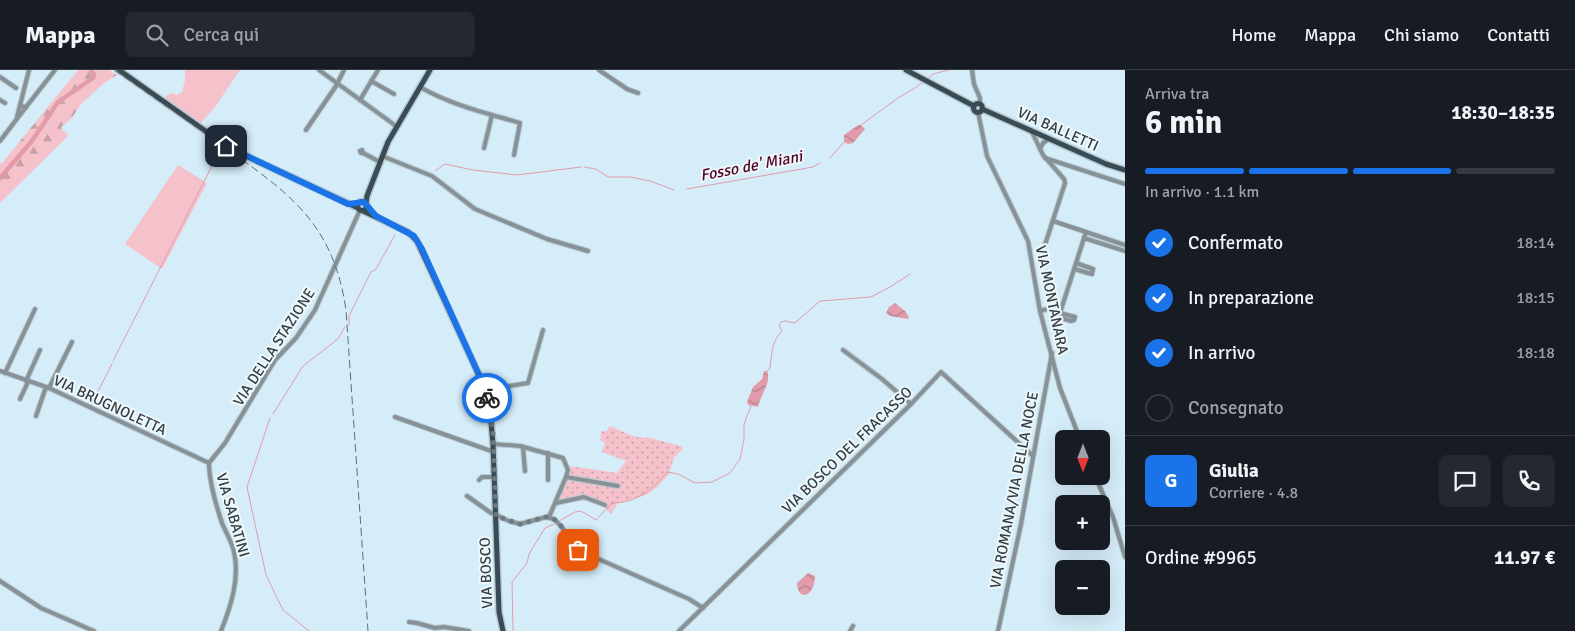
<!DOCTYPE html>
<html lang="it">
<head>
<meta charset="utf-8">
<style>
  :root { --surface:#171b24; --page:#242831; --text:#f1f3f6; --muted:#9ea1a6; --line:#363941; --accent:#1a73e8 }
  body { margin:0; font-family:Signika,sans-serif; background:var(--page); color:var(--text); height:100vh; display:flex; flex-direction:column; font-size:19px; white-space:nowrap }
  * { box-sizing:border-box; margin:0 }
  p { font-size:16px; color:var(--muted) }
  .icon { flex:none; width:28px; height:28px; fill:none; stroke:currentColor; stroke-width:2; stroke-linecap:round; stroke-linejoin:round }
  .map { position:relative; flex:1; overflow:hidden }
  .panel { display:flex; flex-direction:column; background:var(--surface); width:450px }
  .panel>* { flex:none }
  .needle { width:32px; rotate:180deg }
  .tools { position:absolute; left:1055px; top:360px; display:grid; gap:10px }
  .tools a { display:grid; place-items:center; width:55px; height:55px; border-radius:8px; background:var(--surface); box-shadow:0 5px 20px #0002; font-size:25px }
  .pin { position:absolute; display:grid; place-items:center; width:42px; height:42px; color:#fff; margin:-21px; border-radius:10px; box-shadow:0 2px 8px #0006 }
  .courier { position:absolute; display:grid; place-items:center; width:50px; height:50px; margin:-25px; border:4px solid #1a73e8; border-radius:50%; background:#fff; color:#222; box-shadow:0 1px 6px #0007 }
  .overview em { font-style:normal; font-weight:700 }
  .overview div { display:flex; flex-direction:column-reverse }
  .overview { display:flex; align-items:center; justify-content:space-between; height:85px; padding:0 20px }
  h1 { font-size:32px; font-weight:700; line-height:38px }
  .bar { display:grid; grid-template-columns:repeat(4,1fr); gap:8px 5px; align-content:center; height:60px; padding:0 20px }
  .bar i { height:6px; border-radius:4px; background:var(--line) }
  .bar .current { background:var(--accent) }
  .bar p { grid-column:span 4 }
  .line { display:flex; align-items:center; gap:12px; padding:0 20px; border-top:1px solid var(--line) }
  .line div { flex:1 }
  .round { display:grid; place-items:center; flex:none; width:52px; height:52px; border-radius:8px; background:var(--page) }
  ol { padding:0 20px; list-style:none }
  li { display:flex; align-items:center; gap:15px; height:55px }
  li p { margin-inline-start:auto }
  li .icon { padding:5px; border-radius:50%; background:var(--accent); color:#fff; stroke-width:4 }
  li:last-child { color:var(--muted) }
  li i { width:28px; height:28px; border:2px solid var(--line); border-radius:50% }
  header { display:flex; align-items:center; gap:30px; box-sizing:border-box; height:70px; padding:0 25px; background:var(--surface); border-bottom:1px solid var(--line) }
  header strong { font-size:24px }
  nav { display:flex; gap:28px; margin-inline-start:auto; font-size:18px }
  .search { width:350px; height:45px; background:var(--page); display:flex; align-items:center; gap:12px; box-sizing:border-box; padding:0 18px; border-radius:8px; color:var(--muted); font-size:19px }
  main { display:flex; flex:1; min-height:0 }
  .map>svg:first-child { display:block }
</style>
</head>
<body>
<header>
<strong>Mappa</strong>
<div class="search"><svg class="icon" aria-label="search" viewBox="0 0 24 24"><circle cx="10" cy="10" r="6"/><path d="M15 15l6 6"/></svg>Cerca qui</div>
<nav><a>Home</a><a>Mappa</a><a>Chi siamo</a><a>Contatti</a></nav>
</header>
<main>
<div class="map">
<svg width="1125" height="561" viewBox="0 0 1125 561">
  <defs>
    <pattern id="grass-dots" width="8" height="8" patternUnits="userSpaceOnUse" patternTransform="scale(1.25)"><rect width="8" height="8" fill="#f5c2cc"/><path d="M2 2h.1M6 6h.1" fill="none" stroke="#c79fa7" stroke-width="1.8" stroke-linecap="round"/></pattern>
    <pattern id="forest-firs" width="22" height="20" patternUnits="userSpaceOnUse" patternTransform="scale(1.25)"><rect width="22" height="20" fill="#f5c2cc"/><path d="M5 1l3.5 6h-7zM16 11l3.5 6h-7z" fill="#c79fa7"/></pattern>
    <pattern id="water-waves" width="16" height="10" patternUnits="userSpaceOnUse" patternTransform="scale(1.25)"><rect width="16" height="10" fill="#e19baa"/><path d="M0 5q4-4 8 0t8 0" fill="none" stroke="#b7808c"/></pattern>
  </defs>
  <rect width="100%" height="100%" fill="#d5edf8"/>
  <path fill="url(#grass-dots)" d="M 610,356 L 635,367 L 651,368 L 683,377 L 681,381 L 674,387 L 669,404 L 657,417 L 648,424 L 640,427 L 618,433 L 611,444 C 597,430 582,428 563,434 L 555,429 L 570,396 L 617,403 L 626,391 L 602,382 L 605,373 L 600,370 L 602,361 L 607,361 Z"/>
  <path fill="url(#forest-firs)" d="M 78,0 L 109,0 L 117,5 L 104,13 L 80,35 L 72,48 L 61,57 L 63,61 L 67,63 L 68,66 L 0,133 L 0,93 L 2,93 Z"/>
  <g fill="#f5c2cc">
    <path d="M 185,0 L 240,0 L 215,37 L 200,54 L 164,30 L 166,26 L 171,23 L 177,25 L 182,22 L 185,10 Z"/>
    <path d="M 178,95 L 207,113 L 162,199 L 125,174 Z"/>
  </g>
  <g fill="url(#water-waves)">
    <path d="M 858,55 L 861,55 L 865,59 L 853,73 L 848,74 L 844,72 L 844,65 Z"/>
    <path d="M 895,233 L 905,241 L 909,247 L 908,249 L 890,246 L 886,243 L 889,237 Z"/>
    <path d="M 764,301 L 767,301 C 772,313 760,325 758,337 L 748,335 L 747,332 L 753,317 L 762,309 Z"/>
    <path d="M 808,503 L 815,506 C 815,526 798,533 797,513 Z"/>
  </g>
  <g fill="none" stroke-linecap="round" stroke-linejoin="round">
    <g stroke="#e19baa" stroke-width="1">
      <path d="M 927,9 L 933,4 L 949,0"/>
      <path d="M 861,55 L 898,28 L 915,18 L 924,11"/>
      <path d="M 830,88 L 844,72"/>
      <path d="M 584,97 L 596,99 L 608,107 L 630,107 L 650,111 L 674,120"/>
      <path d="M 435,101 L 445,94 L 473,100 L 517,105 L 581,97"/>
      <path d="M 687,119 L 813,97 L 820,93"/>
      <path d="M 349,255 L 349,246 L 371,202 L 376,199 L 395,165"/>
      <path d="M 113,291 L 220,80"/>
      <path d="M 767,301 L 770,298 C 772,284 771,272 782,261 L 779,255 L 781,252 L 786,251 L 793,253 L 796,252 L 820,231 L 871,227 L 890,217 L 910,204"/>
      <path d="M 91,335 L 112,294"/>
      <path d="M 273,344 L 303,296 L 338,269 L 345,257"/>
      <path d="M 270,348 L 247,417 L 266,505 L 283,540 L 309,561"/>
      <path d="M 559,451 L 575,442 L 581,441 L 596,450 L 612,433 C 636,433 652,420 667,402 L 678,404 L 695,413 L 712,412 L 730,403 L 740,389 L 744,370 L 744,354 L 751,336"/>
      <path d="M 513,561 L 512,512 L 527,493 L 529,484 L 545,458 L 556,453"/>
    </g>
    <path stroke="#e19baa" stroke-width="4.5" d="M 0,108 L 32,71 L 58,32 L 93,8 L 94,5 L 91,0"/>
    <defs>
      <g id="minor">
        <path d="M 319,0 L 396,56"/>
        <path d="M 599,0 L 627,19 L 638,23"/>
        <path d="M 972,0 L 974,14 L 980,28 L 980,34"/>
        <path d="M 0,7 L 16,18"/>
        <path d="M 371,11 L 394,24"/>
        <path d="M 420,17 C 451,35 486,43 520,53 L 514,85"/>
        <path d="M 0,30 L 5,33"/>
        <path d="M 360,30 L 378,0"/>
        <path d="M 26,37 L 55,0"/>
        <path d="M 978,42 L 987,86 L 1028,171 L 1040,241 L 1060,318 L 1080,369"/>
        <path d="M 17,47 L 29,0"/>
        <path d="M 306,60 L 336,16 L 344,0"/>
        <path d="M 1031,60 L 1043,85 L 1064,109 L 1065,113 L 1041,187"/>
        <path d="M 0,71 L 26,37 L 20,36"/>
        <path d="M 484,78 L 492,45"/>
        <path d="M 1040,79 L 1043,73 L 1049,69"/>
        <path d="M 362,80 L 363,83 L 361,83 L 360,81 Z"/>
        <path d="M 363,83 L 380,92"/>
        <path d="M 382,86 L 432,106 L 475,139 L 547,169 L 588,181"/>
        <path d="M 1045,88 L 1125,114"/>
        <path d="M 1086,162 L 1125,175"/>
        <path d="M 1084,168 L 1125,181"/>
        <path d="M 1074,199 L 1092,204 L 1093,199 L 1076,193"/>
        <path d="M 1040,241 L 1047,239 L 1060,243 L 1086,162 L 1053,151"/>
        <path d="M 1060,243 L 1075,247 L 1074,250 L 1071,251 L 1058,247 Z"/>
        <path d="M 843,280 L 882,309 L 911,334"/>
        <path d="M 0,301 L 49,318 L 209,393"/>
        <path d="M 5,303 L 35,239"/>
        <path d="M 26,311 L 40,280"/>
        <path d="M 49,318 L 72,272"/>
        <path d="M 484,320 L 528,313 L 543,260"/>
        <path d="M 20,329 L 28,312"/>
        <path d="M 36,346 L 46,317"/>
        <path d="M 395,347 L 494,382"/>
        <path d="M 493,374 L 520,376 L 563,388 L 568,400 L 566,407 L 549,447"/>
        <path d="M 523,377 L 525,401"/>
        <path d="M 548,383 L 548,410"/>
        <path d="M 209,393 L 225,373 L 275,290 L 296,268 L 315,240 L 360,140"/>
        <path d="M 209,393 C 209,412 216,435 222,453 C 226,463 232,472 234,482 C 240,508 231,536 221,561"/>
        <path d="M 1095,406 L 1113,447 L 1125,487"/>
        <path d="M 566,407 L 618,416"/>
        <path d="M 479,410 L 482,407 L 495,407"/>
        <path d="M 467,426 L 491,443 L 496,444"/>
        <path d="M 556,433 L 584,427 L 605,435"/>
        <path d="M 496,445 L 509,451 L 520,454 L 546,447 L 554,449 L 561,456 L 578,480 L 689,529 L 703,538"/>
        <path d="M 0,511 L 41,538 L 94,561"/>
        <path d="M 409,552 L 417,553 L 435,558 L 444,557 L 469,561"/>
        <path d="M 679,561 L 911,334 L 941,302 L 1033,386"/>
        <path d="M 850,561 L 853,556"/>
        <path d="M 998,561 L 1021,454 L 1052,283"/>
      </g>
      <g id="major">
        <path d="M 119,0 L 231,79 L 358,138"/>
        <path d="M 906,0 L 974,36"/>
        <circle cx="978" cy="38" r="4.5"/>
        <path d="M 982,39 L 1106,94 L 1125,100"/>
        <circle cx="362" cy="136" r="4.5"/>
        <path d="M 366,134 L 367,126 L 388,72 L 430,0"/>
        <path d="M 363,141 L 408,162 L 417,171 L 479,305 L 490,340 L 493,374 L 499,542 L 503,561"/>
      </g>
    </defs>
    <use href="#minor" stroke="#b5cad4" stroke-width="6"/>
    <use href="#major" stroke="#b5cad4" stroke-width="8"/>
    <use href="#minor" stroke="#889196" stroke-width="4"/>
    <use href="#major" stroke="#3a4b53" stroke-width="5"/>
    <path stroke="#606e74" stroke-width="1" stroke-dasharray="8 4" stroke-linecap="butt" d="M 114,0 C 149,24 183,48 217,72 C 286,121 333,150 346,240 L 368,561"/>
  </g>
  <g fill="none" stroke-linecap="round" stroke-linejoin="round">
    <path stroke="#6c7b82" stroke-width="5" stroke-dasharray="0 9" d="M 487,328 L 493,362 L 496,446 L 520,454 L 546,447 L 554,449 L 561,456 L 578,480"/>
    <path stroke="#1a73e8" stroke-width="6" d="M 226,76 L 348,134 L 364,132 L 376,146 L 414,166 L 422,179 L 479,305 L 487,328"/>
  </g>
  <g text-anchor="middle" stroke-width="4" stroke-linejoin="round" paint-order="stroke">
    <g font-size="15" fill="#343e42" stroke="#eef8fc">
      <text transform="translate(1058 59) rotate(24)" y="5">VIA BALLETTI</text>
      <text transform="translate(1052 230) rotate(78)" y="5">VIA MONTANARA</text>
      <text transform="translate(274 277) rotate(-57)" y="5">VIA DELLA STAZIONE</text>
      <text transform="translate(110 335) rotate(25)" y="5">VIA BRUGNOLETTA</text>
      <text transform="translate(847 380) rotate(-44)" y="5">VIA BOSCO DEL FRACASSO</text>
      <text transform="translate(1014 420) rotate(-79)" y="5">VIA ROMANA/VIA DELLA NOCE</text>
      <text transform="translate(233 445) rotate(74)" y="5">VIA SABATINI</text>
      <text transform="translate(486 503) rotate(-92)" y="5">VIA BOSCO</text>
    </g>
    <g font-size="16" font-style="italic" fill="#540023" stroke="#eef8fc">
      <text transform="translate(751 95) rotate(-11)" y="6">Fosso de' Miani</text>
    </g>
  </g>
</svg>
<div class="tools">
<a><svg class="needle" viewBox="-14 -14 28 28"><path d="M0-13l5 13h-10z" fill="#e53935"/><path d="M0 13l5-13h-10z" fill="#9ea1a6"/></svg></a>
<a>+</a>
<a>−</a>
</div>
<div class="pin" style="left:578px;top:480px;background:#ea580c"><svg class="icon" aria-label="bag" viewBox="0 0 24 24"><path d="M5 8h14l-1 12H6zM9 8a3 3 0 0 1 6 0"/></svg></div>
<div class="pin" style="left:226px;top:76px;background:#1f2937"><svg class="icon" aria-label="home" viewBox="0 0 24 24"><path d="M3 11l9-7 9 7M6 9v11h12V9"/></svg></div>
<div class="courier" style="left:487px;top:328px"><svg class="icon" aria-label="bike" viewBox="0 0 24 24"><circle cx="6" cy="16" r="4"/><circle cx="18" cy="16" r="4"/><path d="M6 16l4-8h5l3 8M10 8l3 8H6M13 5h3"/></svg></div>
</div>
<section class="panel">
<div class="overview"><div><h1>6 min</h1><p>Arriva tra</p></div><em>18:30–18:35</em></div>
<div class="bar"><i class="current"></i><i class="current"></i><i class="current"></i><i></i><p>In arrivo · 1.1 km</p></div>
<ol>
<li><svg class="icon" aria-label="check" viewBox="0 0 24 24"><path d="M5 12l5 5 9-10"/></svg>Confermato<p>18:14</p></li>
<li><svg class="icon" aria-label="check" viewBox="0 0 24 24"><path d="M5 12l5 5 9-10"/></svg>In preparazione<p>18:15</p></li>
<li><svg class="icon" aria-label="check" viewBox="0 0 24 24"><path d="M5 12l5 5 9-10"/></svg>In arrivo<p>18:18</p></li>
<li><i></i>Consegnato</li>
</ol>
<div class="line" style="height:90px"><b class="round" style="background:var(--accent);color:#fff">G</b><div><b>Giulia</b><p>Corriere · 4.8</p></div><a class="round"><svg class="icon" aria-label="chat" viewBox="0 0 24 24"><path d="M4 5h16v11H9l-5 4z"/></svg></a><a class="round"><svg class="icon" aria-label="phone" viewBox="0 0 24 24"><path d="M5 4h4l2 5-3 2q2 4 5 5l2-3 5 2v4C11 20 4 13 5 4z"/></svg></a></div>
<div class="line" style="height:65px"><div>Ordine #9965</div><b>11.97 €</b></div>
</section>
</main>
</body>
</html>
